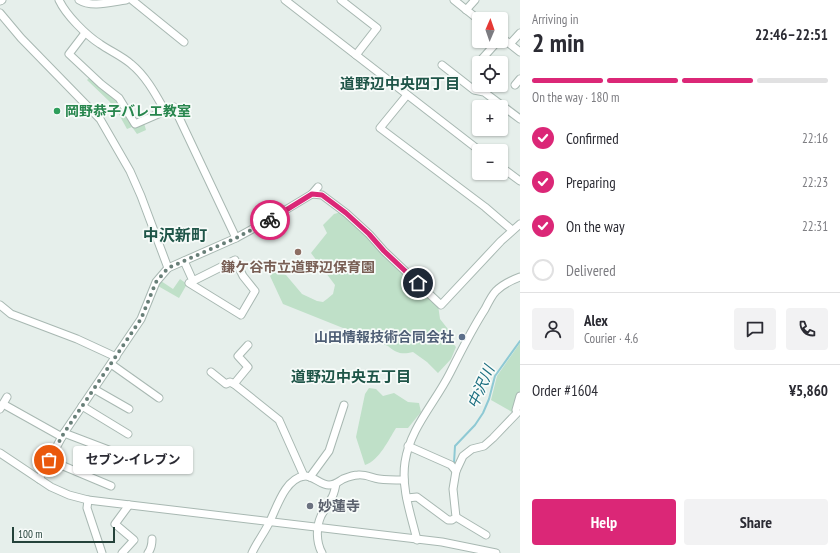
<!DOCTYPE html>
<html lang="en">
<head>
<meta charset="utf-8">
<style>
  :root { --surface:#fff; --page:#f2f2f3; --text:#2b2b33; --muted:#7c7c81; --line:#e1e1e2; --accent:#db2777 }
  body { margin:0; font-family:"PT Sans Narrow","Noto Sans JP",sans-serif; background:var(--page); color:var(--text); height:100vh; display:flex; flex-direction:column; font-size:15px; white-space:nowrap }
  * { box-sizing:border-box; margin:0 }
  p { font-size:13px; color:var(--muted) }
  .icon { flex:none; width:22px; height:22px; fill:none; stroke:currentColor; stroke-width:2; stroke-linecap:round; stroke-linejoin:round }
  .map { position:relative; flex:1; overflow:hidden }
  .details { display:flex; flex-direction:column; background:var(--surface); width:320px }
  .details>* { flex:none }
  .needle { width:26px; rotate:2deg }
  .fabs { position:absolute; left:472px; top:12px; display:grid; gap:8px }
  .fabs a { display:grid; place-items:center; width:36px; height:36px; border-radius:4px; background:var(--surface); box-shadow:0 1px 3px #0004; font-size:20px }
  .scale { position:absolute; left:12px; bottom:10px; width:103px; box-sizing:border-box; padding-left:4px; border:2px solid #24423a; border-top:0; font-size:11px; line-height:14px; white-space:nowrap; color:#24423a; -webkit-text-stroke:3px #f7fbf9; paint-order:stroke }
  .pin { position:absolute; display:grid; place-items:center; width:34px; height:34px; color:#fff; margin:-17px; border:2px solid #fff; border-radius:50%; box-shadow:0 1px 4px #0007 }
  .courier { position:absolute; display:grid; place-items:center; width:40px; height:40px; margin:-20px; border:3px solid #db2777; border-radius:50%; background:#fff; color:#222; box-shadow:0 1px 5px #0007 }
  .bubble { position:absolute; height:28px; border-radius:4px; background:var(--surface); box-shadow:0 1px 3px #0004; font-size:13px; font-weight:700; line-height:28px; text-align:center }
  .headline em { font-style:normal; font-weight:700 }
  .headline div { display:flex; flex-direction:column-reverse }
  .headline { display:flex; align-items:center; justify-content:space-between; height:68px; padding:0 12px }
  h1 { font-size:26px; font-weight:700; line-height:30px }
  .bar { display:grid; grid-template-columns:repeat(4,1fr); gap:6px 4px; align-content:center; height:48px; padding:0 12px }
  .bar i { height:5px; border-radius:3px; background:var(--line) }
  .bar .selected { background:var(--accent) }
  .bar p { grid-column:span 4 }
  .line { display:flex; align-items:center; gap:10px; padding:0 12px; border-top:1px solid var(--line) }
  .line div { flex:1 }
  .round { display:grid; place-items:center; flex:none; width:42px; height:42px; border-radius:4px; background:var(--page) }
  ol { padding:0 12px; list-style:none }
  li { display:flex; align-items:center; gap:12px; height:44px }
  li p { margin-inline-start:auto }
  li .icon { padding:4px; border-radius:50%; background:var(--accent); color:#fff; stroke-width:4 }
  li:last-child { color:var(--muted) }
  li i { width:22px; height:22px; border:2px solid var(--line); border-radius:50% }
  .button { display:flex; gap:8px; margin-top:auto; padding:8px 12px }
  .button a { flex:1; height:46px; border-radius:4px; background:var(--accent); color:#fff; font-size:16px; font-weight:700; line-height:46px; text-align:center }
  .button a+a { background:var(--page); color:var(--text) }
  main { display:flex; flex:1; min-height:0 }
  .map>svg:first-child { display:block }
</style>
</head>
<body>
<main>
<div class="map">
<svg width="520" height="553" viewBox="0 0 520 553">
  <rect width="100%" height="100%" fill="#e6efeb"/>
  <g fill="#bfe0c8">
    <path d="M 89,78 L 117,98 L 134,127 L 144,123 L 146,130 L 137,134 L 132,127 L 127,129 L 117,111 L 109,101 L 87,80 Z"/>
    <path d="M 341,212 L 438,305 L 440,319 L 451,333 L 447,337 L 456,347 L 451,359 L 438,373 L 427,362 L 413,352 C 402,355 396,353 388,346 L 283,304 L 270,276 L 275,270 L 286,275 L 302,294 L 317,301 L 323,302 L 327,299 L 333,294 L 335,285 L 311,253 L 327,233 L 323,225 L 334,214 Z"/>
    <path d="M 180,279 L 187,284 L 179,298 L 158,286 L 161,281 L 173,289 Z"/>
    <path d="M 520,343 L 520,391 L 512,412 L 491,400 L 497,376 Z"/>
    <path d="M 369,388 L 376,389 L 383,396 L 394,393 L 408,402 L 419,403 L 421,412 L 408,428 L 396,428 C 389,439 379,461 365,465 L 356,437 L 365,394 Z"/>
  </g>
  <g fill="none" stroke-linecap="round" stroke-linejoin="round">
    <path stroke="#8ec9d4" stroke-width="2" d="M 454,463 L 455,446 L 475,425 L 483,413 L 489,399 L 495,376 L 520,341"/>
    <defs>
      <g id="minor">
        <path d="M 59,0 C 66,15 86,35 100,44 C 110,51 122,56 131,64 C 146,76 156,95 165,111 L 174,107 L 236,238"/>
        <path d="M 79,0 C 92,8 111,2 126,0"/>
        <path d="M 132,0 L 184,42"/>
        <path d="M 285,0 L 356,55"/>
        <path d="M 341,0 L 377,28 L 356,55 L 480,151"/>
        <path d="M 454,0 L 479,20"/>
        <path d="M 0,1 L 2,0"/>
        <path d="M 466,10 L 475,0"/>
        <path d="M 0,13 L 21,38 L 100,119 L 130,171 L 141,196 L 168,268"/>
        <path d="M 85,33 L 69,54 L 101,84 L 119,98 L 135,124 L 165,111"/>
        <path d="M 501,37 L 520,52"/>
        <path d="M 510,44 L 520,33"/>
        <path d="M 480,61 L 498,41"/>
        <path d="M 442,65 L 474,90 L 484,92 L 520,119"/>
        <path d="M 515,85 L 520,79"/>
        <path d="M 407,95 L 380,128 L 485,207 L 512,230"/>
        <path d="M 501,167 L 520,181"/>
        <path d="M 312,194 L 322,195 L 346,213 L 369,234 L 384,251 L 441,305 L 501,241 L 520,224"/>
        <path d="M 184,261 L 193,281 L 235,260 L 243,276 L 255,291 L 241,315 L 189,283 L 193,281"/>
        <path d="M 0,305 L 11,314 L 77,339 L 116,357"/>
        <path d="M 248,345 L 238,356 L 248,367 L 234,384 L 279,420 L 304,476"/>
        <path d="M 111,364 L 159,398"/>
        <path d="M 211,372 L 226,384 L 230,382 L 234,384"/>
        <path d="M 94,389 L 129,409"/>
        <path d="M 3,404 L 62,437"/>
        <path d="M 82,406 L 128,434"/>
        <path d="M 0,409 L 7,397"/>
        <path d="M 64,433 L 114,452"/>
        <path d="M 408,446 L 451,465 L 456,471"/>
        <path d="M 0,453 L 51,487 L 69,495 L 88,500 L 442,542 L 496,553"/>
        <path d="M 49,460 L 111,486"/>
        <path d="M 310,477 L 329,451 L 344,405"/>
        <path d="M 39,479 L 64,433 L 141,319 L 156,282 L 168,268 L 236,238 L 269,220 L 312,194 L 318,187"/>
        <path d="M 407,498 L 417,497 L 448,520 L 452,520 L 456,517 L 453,489 L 456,471 L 463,456 L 472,449 L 484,446 L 493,438 L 517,413 L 516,410 L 520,396"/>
        <path d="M 88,500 L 87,508 L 102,553"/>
        <path d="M 456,517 L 486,535"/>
        <path d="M 417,540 C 411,515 401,488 405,462 C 410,428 435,403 450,373 C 461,351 472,329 485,309 C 488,303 492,295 496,291 C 503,284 512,280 520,277"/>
        <path d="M 122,553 L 134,540 L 115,524 L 129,505"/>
        <path d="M 148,553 C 151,549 152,545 152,539"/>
        <path d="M 252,553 C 257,542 265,532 270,521 C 277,507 285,479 304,476 C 313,475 320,485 329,485 C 335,485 338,482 343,479 C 348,477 353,475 358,475 C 365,474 372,478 379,479 C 387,480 396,480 404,480"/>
        <path d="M 322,553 C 316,542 316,527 321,516 C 324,510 329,505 331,499 C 334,495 335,489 336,484"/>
      </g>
    </defs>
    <use href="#minor" stroke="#a8b8b2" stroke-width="9"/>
    <use href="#minor" stroke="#fff" stroke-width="7"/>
  </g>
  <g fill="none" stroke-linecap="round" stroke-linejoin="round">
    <path stroke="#687f78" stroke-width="4" stroke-dasharray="0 7.2" d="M 49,460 L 64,433 L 141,319 L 156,282 L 168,268 L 236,238 L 270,220"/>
    <path stroke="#db2777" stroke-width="5" d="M 270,220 L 312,194 L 322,195 L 346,213 L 369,234 L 384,251 L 418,283"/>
  </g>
  <circle fill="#2e9e5b" stroke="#f7fbf9" stroke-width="1.5" cx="57" cy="111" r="4"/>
  <circle fill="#8d6e63" stroke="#f7fbf9" stroke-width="1.5" cx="298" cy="252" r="4"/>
  <circle fill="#5c6f8a" stroke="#f7fbf9" stroke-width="1.5" cx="462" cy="337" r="4"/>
  <circle fill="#6b7280" stroke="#f7fbf9" stroke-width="1.5" cx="310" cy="506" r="4"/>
  <g text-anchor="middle" stroke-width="3.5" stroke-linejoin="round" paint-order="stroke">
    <g font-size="14" font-weight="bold" fill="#27864d" stroke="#f7fbf9" text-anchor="start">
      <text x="65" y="116">岡野恭子バレエ教室</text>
    </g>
    <g font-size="14" font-weight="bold" fill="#785e54" stroke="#f7fbf9">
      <text x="298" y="272">鎌ケ谷市立道野辺保育園</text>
    </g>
    <g font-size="14" font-weight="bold" fill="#4e5e75" stroke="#f7fbf9" text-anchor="end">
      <text x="454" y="342">山田情報技術合同会社</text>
    </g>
    <g font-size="14" font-weight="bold" fill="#5b616d" stroke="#f7fbf9" text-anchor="start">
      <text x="318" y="511">妙蓮寺</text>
    </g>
    <g font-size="15" font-weight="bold" fill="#1f5548" stroke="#f7fbf9">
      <text x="400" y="89">道野辺中央四丁目</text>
      <text x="351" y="382">道野辺中央五丁目</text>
    </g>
    <g font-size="15" font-style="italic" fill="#1c6f80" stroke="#f7fbf9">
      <text transform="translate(481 387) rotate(-66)" y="5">中沢川</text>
    </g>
    <g font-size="16" font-weight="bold" fill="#1f5548" stroke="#f7fbf9">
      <text x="175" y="241">中沢新町</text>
    </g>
  </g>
</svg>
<div class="fabs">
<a><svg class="needle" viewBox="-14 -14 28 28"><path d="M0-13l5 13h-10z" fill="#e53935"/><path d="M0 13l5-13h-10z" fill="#7c7c81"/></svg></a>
<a><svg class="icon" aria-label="locate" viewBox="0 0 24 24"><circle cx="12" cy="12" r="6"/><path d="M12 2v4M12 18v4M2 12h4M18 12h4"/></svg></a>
<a>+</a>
<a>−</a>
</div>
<div class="scale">100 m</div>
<div class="pin" style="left:49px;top:460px;background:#ea580c"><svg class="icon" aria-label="bag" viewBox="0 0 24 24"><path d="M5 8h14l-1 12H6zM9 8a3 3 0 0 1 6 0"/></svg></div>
<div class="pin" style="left:418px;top:283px;background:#1f2937"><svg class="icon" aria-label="home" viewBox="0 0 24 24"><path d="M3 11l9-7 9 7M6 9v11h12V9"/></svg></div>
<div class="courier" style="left:270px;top:220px"><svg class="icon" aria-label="bike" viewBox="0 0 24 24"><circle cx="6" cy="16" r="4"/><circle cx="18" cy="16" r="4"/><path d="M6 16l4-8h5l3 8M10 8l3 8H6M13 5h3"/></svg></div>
<div class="bubble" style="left:73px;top:446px;width:120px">セブン-イレブン</div>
</div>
<section class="details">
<div class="headline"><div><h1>2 min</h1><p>Arriving in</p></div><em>22:46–22:51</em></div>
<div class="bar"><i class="selected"></i><i class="selected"></i><i class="selected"></i><i></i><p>On the way · 180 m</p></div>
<ol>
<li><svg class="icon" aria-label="check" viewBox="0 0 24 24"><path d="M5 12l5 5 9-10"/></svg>Confirmed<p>22:16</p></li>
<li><svg class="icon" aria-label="check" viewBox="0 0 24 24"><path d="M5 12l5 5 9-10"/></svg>Preparing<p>22:23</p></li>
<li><svg class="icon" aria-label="check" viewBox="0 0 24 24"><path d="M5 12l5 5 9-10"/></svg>On the way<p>22:31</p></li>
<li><i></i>Delivered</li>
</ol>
<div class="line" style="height:72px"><a class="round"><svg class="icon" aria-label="person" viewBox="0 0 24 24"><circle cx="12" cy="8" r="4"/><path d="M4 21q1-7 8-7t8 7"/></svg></a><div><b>Alex</b><p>Courier · 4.6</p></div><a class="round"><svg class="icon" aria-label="chat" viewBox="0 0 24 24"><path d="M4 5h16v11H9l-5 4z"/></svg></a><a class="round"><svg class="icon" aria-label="phone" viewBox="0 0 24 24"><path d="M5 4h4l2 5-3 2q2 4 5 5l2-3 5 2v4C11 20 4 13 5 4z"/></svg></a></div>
<div class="line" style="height:52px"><div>Order #1604</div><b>¥5,860</b></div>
<div class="button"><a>Help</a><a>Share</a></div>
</section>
</main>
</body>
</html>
